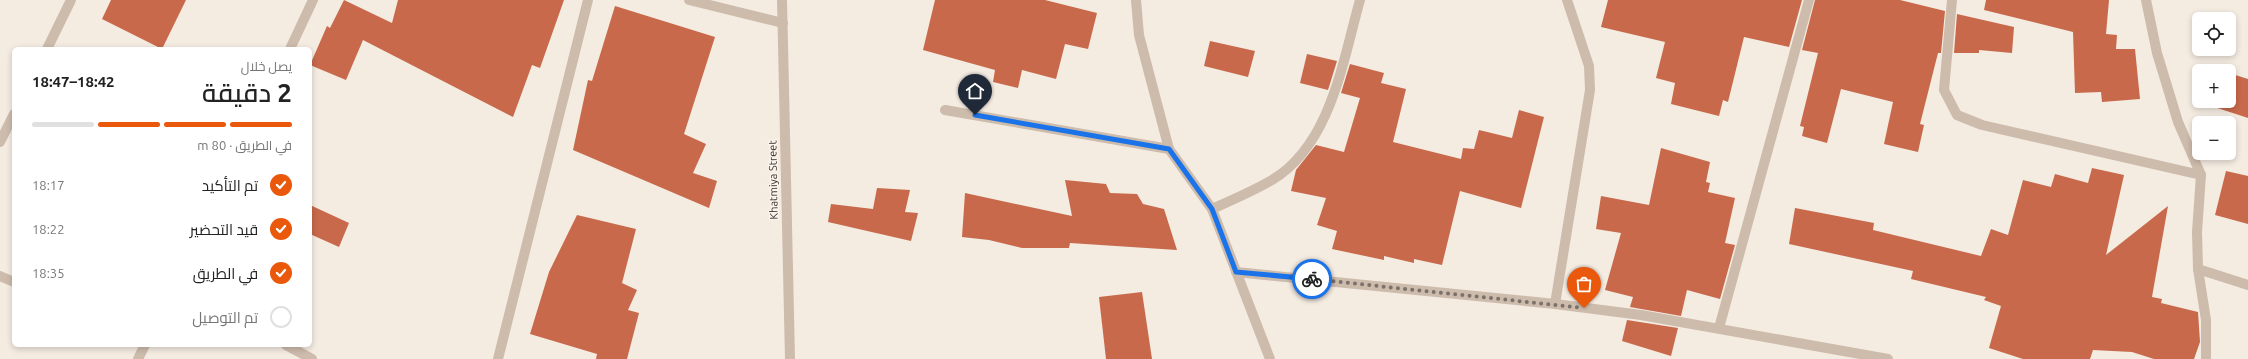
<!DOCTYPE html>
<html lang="ar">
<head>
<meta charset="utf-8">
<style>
  :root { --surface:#fff; --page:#f6f6f6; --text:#222; --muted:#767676; --line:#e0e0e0; --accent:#ea580c }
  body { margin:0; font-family:Ubuntu,Cairo,sans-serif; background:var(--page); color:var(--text); direction:rtl; height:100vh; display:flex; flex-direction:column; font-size:15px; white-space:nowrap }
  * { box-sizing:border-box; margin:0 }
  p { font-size:13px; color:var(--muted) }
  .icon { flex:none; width:22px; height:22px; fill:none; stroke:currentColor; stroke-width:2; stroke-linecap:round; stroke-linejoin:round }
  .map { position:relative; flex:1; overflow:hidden; direction:ltr }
  .panel { position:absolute; left:12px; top:47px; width:300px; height:300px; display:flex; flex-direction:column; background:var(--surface); border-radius:6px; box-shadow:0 2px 6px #0003; direction:rtl }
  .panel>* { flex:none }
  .fabs { position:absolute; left:2192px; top:12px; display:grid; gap:8px }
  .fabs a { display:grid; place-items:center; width:44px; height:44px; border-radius:6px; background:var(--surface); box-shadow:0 2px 6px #0003; font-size:20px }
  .pin { position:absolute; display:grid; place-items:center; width:34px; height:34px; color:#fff; margin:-41px -17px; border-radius:50% 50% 50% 0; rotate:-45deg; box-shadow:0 0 4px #0007 }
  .pin .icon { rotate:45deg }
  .courier { position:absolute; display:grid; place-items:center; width:40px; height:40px; margin:-20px; border:3px solid #1a73e8; border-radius:50%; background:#fff; color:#222; box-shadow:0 1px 5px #0007 }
  .headline em { font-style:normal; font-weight:600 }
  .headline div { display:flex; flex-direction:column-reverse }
  .headline { display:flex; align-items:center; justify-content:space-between; height:68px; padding:0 20px }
  h1 { font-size:26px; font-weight:600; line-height:30px }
  .bar { display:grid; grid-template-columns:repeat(4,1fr); gap:6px 4px; align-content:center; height:48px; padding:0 20px }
  .bar i { height:5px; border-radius:3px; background:var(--line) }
  .bar .active { background:var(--accent) }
  .bar p { grid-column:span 4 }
  ol { padding:0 20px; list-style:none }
  li { display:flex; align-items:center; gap:12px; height:44px }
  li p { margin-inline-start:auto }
  li .icon { padding:4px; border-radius:50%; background:var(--accent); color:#fff; stroke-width:4 }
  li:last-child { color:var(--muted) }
  li i { width:22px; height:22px; border:2px solid var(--line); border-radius:50% }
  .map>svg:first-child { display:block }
</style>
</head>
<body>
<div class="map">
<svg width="2248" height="359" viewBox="0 0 2248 359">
  <rect width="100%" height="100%" fill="#f4ebe1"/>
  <g fill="#c8694b">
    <path d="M 111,0 L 186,0 L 162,49 L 102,19 Z"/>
    <path d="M 344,0 L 392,23 L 398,0 L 564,0 L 540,68 L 532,65 L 513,117 L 363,40 L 346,80 L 310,65 L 327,26 L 330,28 Z"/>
    <path d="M 935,0 L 1045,0 L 1097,13 L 1088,49 L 1065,44 L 1056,79 L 1022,70 L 1018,88 L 993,82 L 995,70 L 923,50 Z"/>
    <path d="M 1608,0 L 1802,0 L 1789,47 L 1744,37 L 1728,102 L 1723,100 L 1719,116 L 1671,104 L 1675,83 L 1656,78 L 1665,42 L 1601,27 Z"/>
    <path d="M 1815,0 L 1900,0 L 1945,11 L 1941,53 L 1938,53 L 1920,124 L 1924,125 L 1918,152 L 1884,144 L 1893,102 L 1841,89 L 1827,143 L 1802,136 L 1804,127 L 1800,126 L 1818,53 L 1802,50 Z"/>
    <path d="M 1986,0 L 2109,0 L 2106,34 L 2117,35 L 2116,49 L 2135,49 L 2140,99 L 2102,102 L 2101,92 L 2075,93 L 2073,32 L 1984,10 Z"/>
    <path d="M 615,6 L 715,37 L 684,134 L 706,144 L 693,173 L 717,181 L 709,208 L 573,150 L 588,80 L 592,81 Z"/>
    <path d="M 1957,14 L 2014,27 L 2012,53 L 1979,50 L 1979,53 L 1954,53 Z"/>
    <path d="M 1210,41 L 1255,51 L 1248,77 L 1204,66 Z"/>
    <path d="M 1307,54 L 1337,61 L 1328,90 L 1300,83 Z"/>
    <path d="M 1350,64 L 1384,73 L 1381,83 L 1406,89 L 1393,142 L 1461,159 L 1463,148 L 1474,149 L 1479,130 L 1512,138 L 1519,110 L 1544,117 L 1521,208 L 1460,191 L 1442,265 L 1414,259 L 1414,263 L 1384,256 L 1384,260 L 1332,249 L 1337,231 L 1317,225 L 1326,198 L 1291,191 L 1296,170 L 1316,145 L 1344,152 L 1360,98 L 1341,93 Z"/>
    <path d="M 2229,73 L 2248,79 L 2248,118 L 2196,101 L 2199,91 L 2199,101 L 2229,101 Z"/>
    <path d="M 1661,148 L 1710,162 L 1706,182 L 1710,183 L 1708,192 L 1735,198 L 1725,243 L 1735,245 L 1720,299 L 1687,290 L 1681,316 L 1630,307 L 1633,297 L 1605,290 L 1621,233 L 1596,229 L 1601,196 L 1649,205 Z"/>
    <path d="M 2092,168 L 2124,175 L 2106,255 L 2168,206 L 2152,297 L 2162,299 L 2161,303 L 2198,312 L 2200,342 L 2194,359 L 2154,359 L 2132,352 L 2093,350 L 2090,359 L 2023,359 L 1989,348 L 2001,306 L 1984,300 L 1986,297 L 1911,279 L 1913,271 L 1789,244 L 1795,208 L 1874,223 L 1873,230 L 1981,256 L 1991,229 L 2008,235 L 2023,180 L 2051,187 L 2055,174 L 2088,183 Z"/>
    <path d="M 2226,171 L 2248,176 L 2248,224 L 2215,215 Z"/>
    <path d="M 1065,180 L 1106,184 L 1110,193 L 1137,194 L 1143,204 L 1164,209 L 1177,250 L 1070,243 L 1069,248 L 1022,248 L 989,240 L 962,237 L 965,193 L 1072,216 Z"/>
    <path d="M 877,188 L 910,190 L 905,212 L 918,213 L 911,241 L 828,222 L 831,204 L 873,209 Z"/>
    <path d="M 310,205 L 349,223 L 339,247 L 310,234 Z"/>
    <path d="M 577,215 L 636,229 L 622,283 L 637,290 L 628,310 L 639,313 L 627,359 L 596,359 L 597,354 L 530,334 L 549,272 Z"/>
    <path d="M 1142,292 L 1152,359 L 1106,359 L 1099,297 Z"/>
    <path d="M 1627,320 L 1678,328 L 1671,356 L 1622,341 Z"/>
  </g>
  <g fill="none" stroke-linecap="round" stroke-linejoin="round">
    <g stroke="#cdbbac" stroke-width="10">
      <path d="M 689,0 L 783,23"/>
      <path d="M 1136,0 L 1139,35 L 1169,149 L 1212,209 L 1270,359"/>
      <path d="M 1952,0 L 1944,90 L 1957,115 L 1982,125 L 2201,175"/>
      <path d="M 2146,0 L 2157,53 L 2178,122 L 2201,175 L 2197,232 L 2198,269 L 2206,320 L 2206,359"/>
      <path d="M 47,49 L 71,0"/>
      <path d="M 290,49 L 313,0"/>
      <path d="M 945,110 L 1169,149"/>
      <path d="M 0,142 L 14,114"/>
      <path d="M 1212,209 C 1232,200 1253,191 1272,180 C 1331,145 1343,60 1360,0"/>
      <path d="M 2198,269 L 2248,285"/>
      <path d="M 1236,272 L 1555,304 L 1641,315 L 1888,359"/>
      <path d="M 0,276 L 14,282"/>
      <path d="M 1555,304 L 1590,90 L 1589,66 L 1567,0"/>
      <path d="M 1719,328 L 1809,0"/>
      <path d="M 286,345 L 312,359"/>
      <path d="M 138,359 L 145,345"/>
      <path d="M 498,359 L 588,0"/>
    </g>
    <path stroke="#cdbbac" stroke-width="10" d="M 782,0 L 790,359"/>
  </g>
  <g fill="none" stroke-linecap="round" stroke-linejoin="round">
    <path stroke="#7c716b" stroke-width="4" stroke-dasharray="0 7.2" d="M 1312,279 L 1584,308"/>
    <path stroke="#1a73e8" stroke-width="5" d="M 975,115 L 1169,149 L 1212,209 L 1236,272 L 1312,279"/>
  </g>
  <g text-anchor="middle" stroke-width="3" stroke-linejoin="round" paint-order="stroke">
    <g font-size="11" fill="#3b302b" stroke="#fbf5ee">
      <text transform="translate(773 180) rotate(-91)" y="4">Khatmiya Street</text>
    </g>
  </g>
</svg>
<div class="fabs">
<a><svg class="icon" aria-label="locate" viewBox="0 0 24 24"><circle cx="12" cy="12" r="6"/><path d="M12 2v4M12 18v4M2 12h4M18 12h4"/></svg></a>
<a>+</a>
<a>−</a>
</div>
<div class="pin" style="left:1584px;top:308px;background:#ea580c"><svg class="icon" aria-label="bag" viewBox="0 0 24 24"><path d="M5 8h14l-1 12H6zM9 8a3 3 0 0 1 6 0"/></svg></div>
<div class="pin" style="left:975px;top:115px;background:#1f2937"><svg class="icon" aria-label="home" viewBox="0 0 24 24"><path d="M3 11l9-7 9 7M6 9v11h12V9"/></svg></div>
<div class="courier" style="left:1312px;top:279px"><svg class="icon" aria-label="bike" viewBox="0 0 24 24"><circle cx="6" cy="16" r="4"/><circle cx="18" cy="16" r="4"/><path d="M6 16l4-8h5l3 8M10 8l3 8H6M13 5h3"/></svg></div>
<section class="panel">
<div class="headline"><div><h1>2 دقيقة</h1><p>يصل خلال</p></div><em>18:42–18:47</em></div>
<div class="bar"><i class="active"></i><i class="active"></i><i class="active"></i><i></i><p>في الطريق · 80 m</p></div>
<ol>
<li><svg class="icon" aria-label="check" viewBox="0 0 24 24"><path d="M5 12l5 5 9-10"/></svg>تم التأكيد<p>18:17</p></li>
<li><svg class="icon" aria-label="check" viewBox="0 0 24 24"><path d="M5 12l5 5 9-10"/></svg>قيد التحضير<p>18:22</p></li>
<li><svg class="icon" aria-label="check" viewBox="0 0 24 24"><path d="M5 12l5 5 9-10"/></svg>في الطريق<p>18:35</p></li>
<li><i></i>تم التوصيل</li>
</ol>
</section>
</div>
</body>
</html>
